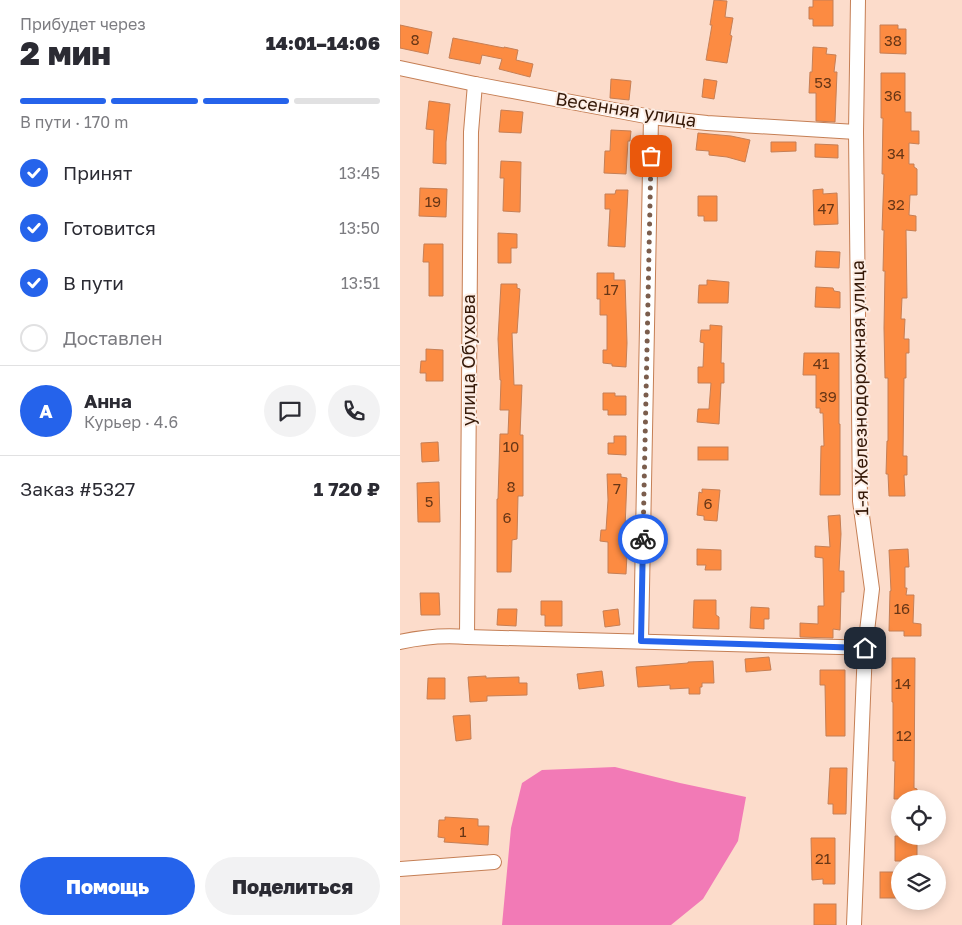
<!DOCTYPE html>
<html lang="ru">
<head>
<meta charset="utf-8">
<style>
  :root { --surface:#fff; --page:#f2f2f3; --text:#2b2b33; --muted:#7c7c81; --line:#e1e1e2; --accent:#2563eb }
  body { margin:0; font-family:"Golos Text",sans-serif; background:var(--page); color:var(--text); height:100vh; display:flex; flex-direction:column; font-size:19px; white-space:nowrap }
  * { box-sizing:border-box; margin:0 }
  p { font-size:16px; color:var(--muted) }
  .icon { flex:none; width:28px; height:28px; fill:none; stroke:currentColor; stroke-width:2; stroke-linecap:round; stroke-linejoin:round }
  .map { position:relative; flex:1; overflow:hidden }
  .drawer { display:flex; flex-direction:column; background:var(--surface); width:400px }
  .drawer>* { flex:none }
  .tools { position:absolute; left:491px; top:790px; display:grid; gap:10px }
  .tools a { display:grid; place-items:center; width:55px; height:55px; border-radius:50%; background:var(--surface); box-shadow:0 2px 12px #0003; font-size:25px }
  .pin { position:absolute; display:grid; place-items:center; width:42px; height:42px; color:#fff; margin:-21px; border-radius:10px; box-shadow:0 2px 8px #0006 }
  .courier { position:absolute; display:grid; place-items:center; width:50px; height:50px; margin:-25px; border:4px solid #2563eb; border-radius:50%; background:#fff; color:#222; box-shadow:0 1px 6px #0007 }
  .headline em { font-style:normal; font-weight:800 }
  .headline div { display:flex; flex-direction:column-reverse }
  .headline { display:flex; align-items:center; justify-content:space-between; height:85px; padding:0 20px }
  h1 { font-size:32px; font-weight:800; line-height:38px }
  .bar { display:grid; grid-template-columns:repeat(4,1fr); gap:8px 5px; align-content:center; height:60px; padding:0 20px }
  .bar i { height:6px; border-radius:4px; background:var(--line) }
  .bar .selected { background:var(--accent) }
  .bar p { grid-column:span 4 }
  .line { display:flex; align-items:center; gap:12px; padding:0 20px; border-top:1px solid var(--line) }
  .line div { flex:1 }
  .round { display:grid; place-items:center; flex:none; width:52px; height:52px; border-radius:26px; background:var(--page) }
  ol { padding:0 20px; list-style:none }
  li { display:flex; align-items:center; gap:15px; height:55px }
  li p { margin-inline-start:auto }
  li .icon { padding:5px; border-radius:50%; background:var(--accent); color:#fff; stroke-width:4 }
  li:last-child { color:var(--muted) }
  li i { width:28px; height:28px; border:2px solid var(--line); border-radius:50% }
  .button { display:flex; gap:10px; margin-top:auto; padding:10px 20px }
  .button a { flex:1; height:58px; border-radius:30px; background:var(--accent); color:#fff; font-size:20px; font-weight:800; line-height:58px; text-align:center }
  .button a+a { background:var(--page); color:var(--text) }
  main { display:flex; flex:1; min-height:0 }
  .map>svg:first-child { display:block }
</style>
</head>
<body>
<main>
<section class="drawer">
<div class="headline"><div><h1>2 мин</h1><p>Прибудет через</p></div><em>14:01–14:06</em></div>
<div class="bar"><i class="selected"></i><i class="selected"></i><i class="selected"></i><i></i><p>В пути · 170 m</p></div>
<ol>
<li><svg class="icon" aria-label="check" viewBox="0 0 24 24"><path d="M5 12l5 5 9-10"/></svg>Принят<p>13:45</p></li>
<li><svg class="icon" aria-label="check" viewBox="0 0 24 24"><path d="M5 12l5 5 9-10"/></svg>Готовится<p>13:50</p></li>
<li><svg class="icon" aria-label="check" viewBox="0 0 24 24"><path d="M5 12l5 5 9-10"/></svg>В пути<p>13:51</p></li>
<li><i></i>Доставлен</li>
</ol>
<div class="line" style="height:90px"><b class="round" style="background:var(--accent);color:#fff">А</b><div><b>Анна</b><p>Курьер · 4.6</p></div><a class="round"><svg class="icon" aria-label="chat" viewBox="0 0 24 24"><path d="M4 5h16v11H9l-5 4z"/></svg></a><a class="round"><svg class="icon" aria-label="phone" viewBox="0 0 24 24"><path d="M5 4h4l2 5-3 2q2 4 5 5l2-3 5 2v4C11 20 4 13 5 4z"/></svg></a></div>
<div class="line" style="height:65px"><div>Заказ #5327</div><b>1 720 ₽</b></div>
<div class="button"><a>Помощь</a><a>Поделиться</a></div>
</section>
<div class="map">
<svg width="562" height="925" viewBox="0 0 562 925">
  <rect width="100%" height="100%" fill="#fcdccb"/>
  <path fill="#f27ab6" d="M 215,767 L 280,783 L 346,797 L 338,841 L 303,899 L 271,925 L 102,925 L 111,828 L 122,783 L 142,770 Z"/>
  <g fill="#fc8b42" stroke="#c67f55">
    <path d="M 314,0 L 327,1 L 325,17 L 333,18 L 330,35 L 332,36 L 327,63 L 306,60 L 312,25 L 310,25 Z"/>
    <path d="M 413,0 L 433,0 L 433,26 L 413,26 L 413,19 L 409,19 L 409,7 L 413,7 Z"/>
    <path d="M 0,25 L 32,32 L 28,54 L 0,48 Z"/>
    <path d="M 480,25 L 498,25 L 498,29 L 506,29 L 506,54 L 480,53 Z"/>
    <path d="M 53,38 L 104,48 L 104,47 L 118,50 L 116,60 L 133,64 L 130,77 L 99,69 L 102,59 L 82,55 L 80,64 L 49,58 Z"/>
    <path d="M 413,47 L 427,48 L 426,54 L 436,55 L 434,72 L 437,72 L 435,122 L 416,121 L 416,93 L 409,93 L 410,72 L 412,72 Z"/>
    <path d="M 481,73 L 505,73 L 505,112 L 511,112 L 511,131 L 519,131 L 519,144 L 509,143 L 509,164 L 514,164 L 514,167 L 517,169 L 517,195 L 510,195 L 509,215 L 516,216 L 516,231 L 506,230 L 507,298 L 502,298 L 501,319 L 505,319 L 504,339 L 509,339 L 509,353 L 506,353 L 506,378 L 504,378 L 503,456 L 507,456 L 507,475 L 504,475 L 505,496 L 489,496 L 488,474 L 486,474 L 487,441 L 488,441 L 488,378 L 485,378 L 484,328 L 485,271 L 483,271 L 484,230 L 482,230 L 484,174 L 482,174 L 483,118 L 481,118 Z"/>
    <path d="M 211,79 L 231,81 L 229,100 L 210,98 Z"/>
    <path d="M 304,79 L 317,81 L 314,99 L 302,97 Z"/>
    <path d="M 29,101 L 50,104 L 46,142 L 46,164 L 33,163 L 34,130 L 26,129 Z"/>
    <path d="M 101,110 L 123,112 L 121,133 L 99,132 Z"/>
    <path d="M 211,130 L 231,131 L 230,141 L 228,141 L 226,174 L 204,173 L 205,151 L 210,151 Z"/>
    <path d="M 298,133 L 331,136 L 350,140 L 345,162 L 327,157 L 309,155 L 309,151 L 296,150 Z"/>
    <path d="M 371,142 L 396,142 L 396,151 L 371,152 Z"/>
    <path d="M 415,144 L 438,145 L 438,158 L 415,157 Z"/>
    <path d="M 101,161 L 121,162 L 120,212 L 103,211 L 104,178 L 100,178 Z"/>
    <path d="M 20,188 L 47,189 L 46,217 L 19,216 Z"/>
    <path d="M 423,189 L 423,194 L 437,193 L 438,224 L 414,225 L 413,190 Z"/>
    <path d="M 216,190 L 228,190 L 225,247 L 208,246 L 210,209 L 205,209 L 205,194 L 215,194 Z"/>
    <path d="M 298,196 L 317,196 L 317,221 L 304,221 L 304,216 L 298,216 Z"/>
    <path d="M 98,233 L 117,234 L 117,248 L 111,248 L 111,263 L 98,263 Z"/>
    <path d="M 24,244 L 43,244 L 43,296 L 29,296 L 29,262 L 23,262 Z"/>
    <path d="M 416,251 L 440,252 L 439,268 L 415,267 Z"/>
    <path d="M 197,273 L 214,273 L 214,280 L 225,280 L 227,343 L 226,367 L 212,366 L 212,364 L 203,363 L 203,350 L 207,350 L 207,315 L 200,315 L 200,299 L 197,299 Z"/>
    <path d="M 307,280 L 329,282 L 328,303 L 298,303 L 299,285 L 307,285 Z"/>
    <path d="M 101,284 L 117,284 L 117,288 L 120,289 L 117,333 L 112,333 L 114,385 L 122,385 L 120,435 L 123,435 L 123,496 L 118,496 L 117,539 L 112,540 L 111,572 L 97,572 L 97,499 L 98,499 L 100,434 L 108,434 L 109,410 L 100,410 L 101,380 L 100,380 L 98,339 Z"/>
    <path d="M 416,287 L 433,288 L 434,291 L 440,292 L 440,308 L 415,307 Z"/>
    <path d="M 310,325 L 322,326 L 321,363 L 324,363 L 324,383 L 321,383 L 319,424 L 297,422 L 298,409 L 309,409 L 311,383 L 298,383 L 298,367 L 303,367 L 304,343 L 300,342 L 301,330 L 310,330 Z"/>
    <path d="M 26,349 L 43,350 L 43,381 L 26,381 L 26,373 L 20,373 L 21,361 L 26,361 Z"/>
    <path d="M 404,353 L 439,353 L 439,424 L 440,424 L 440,495 L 420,495 L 421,446 L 424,446 L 423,413 L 420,413 L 420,408 L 416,408 L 416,375 L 403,375 Z"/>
    <path d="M 203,393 L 215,393 L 215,396 L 226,396 L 226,415 L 208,415 L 208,410 L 203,410 Z"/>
    <path d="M 214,436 L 226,436 L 226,455 L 208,454 L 208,443 L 214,443 Z"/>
    <path d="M 38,442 L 39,461 L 22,462 L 21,443 Z"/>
    <rect x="298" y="447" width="30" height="13"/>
    <path d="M 207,474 L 221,474 L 221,477 L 227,478 L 224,554 L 227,554 L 226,574 L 208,573 L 208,542 L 200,541 L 201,530 L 206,530 L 208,500 Z"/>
    <path d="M 39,482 L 40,522 L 18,522 L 17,483 Z"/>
    <path d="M 302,489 L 320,490 L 317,521 L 304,520 L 304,516 L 297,515 L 299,492 L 302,493 Z"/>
    <path d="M 440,515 L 441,534 L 439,571 L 444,571 L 444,592 L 441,592 L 440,630 L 433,629 L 433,638 L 400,637 L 400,623 L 418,624 L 418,606 L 424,606 L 423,558 L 415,557 L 415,546 L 430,547 L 428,516 Z"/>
    <path d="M 297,549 L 321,550 L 321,570 L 305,570 L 306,565 L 297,565 Z"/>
    <path d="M 508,549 L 509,567 L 505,567 L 505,588 L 507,588 L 506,595 L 514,595 L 513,623 L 521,624 L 521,636 L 504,636 L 504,631 L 489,631 L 490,591 L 491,591 L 489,550 Z"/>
    <path d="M 20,593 L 39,593 L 40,615 L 21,615 Z"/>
    <path d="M 294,600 L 316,600 L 316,615 L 319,617 L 319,629 L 293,628 Z"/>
    <path d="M 141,601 L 162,601 L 162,626 L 145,626 L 145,615 L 141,615 Z"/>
    <path d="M 351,607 L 369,608 L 369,619 L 364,619 L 364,629 L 350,628 Z"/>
    <path d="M 98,609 L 117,609 L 116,626 L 97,625 Z"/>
    <path d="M 218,609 L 220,625 L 205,627 L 203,611 Z"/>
    <path d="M 369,657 L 371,670 L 346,672 L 345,659 Z"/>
    <path d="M 492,658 L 515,658 L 514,788 L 517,789 L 517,799 L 494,799 L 495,761 L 493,761 L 493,702 L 492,702 Z"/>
    <path d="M 313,661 L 314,683 L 302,683 L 302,687 L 300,687 L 300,694 L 289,694 L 289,688 L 270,689 L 270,685 L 238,687 L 236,667 L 288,663 L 288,662 Z"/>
    <path d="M 420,670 L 445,670 L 445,736 L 426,736 L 425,685 L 420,685 Z"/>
    <path d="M 202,671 L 204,686 L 179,689 L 177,674 Z"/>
    <path d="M 86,676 L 86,678 L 119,677 L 119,683 L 127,683 L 127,695 L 87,696 L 87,701 L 70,702 L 68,677 Z"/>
    <path d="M 28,678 L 45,678 L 45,699 L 27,699 Z"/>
    <path d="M 70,715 L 71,739 L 56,741 L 53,716 Z"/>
    <path d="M 430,768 L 447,768 L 446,814 L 433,814 L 433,804 L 428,804 Z"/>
    <path d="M 45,817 L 78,819 L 78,826 L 89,826 L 88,845 L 44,842 L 45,838 L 38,837 L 39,820 L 45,820 Z"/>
    <path d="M 495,836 L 517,836 L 517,857 L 510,857 L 510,861 L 495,861 Z"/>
    <path d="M 411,838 L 435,838 L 435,884 L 423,884 L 423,879 L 412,880 Z"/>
    <rect x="480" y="872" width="18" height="26"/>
    <rect x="414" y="904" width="22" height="21"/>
  </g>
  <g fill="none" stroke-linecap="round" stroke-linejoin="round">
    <defs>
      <g id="minor">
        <path d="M 0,68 L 75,84 L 251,117 L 307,123 L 456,132"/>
        <path d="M 67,637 L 71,132 L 75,84"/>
        <path d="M 241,641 L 251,117"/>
        <path d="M 0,642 C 22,637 44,635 67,637 L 478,648"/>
        <path d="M 0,869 L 94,862"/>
        <path d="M 454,925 L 465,648 L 472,589 L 460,501 L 456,132 L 458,0"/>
      </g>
    </defs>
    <use href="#minor" stroke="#c57f55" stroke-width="16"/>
    <use href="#minor" stroke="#fff" stroke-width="14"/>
  </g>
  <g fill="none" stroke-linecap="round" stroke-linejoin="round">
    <path stroke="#7b5d4c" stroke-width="5" stroke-dasharray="0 9" d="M 243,539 L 251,156"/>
    <path stroke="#2563eb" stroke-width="6" d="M 243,539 L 241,641 L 465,648"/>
  </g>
  <g text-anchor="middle" stroke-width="4" stroke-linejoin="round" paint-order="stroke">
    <g font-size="15" fill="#673616">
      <text x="15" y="45">8</text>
      <text x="493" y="46">38</text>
      <text x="423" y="88">53</text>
      <text x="493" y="101">36</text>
      <text x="496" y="159">34</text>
      <text x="33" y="207">19</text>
      <text x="496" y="210">32</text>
      <text x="426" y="214">47</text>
      <text x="211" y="295">17</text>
      <text x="421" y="369">41</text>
      <text x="428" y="402">39</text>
      <text x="111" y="452">10</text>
      <text x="111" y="492">8</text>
      <text x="217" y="494">7</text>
      <text x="29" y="507">5</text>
      <text x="308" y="509">6</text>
      <text x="107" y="523">6</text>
      <text x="502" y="614">16</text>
      <text x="503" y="689">14</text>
      <text x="504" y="741">12</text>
      <text x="63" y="837">1</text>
      <text x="423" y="864">21</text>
    </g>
    <g font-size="18" fill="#351908" stroke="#fdede4">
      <text transform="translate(226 110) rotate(9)" y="6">Весенняя улица</text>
      <text transform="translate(69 360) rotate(-90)" y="6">улица Обухова</text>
      <text transform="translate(460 388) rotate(-91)" y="6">1-я Железнодорожная улица</text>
    </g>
  </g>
</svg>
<div class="tools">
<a><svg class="icon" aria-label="locate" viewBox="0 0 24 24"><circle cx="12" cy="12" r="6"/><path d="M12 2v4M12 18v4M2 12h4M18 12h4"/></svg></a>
<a><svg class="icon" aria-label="layers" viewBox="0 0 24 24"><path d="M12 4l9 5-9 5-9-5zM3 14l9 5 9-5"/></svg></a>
</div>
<div class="pin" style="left:251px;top:156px;background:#ea580c"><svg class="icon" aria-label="bag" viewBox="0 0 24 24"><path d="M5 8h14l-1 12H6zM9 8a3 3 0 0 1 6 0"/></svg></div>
<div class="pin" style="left:465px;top:648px;background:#1f2937"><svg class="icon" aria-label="home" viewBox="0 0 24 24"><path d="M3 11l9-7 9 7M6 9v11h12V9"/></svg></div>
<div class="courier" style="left:243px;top:539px"><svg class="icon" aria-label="bike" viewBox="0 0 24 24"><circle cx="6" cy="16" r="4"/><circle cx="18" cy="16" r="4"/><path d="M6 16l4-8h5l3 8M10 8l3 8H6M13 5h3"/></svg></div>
</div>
</main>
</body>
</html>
